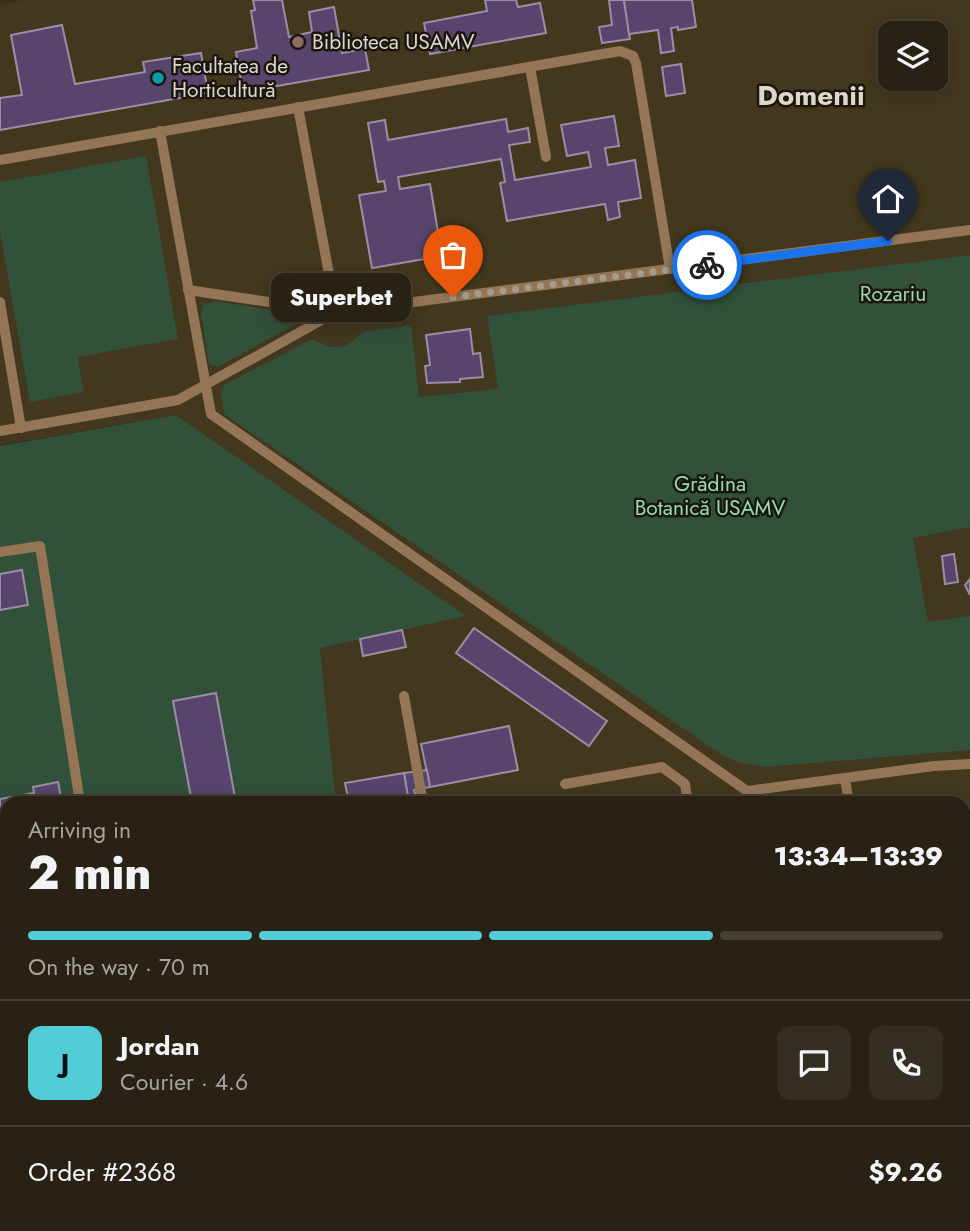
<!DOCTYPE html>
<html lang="en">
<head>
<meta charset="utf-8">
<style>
  :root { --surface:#292214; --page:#352f22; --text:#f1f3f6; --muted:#a5a4a0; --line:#453f34; --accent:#52ccd6 }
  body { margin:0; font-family:Jost,sans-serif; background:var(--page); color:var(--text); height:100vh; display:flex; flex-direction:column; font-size:26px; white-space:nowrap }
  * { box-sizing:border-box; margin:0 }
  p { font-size:23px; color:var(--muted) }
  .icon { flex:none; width:38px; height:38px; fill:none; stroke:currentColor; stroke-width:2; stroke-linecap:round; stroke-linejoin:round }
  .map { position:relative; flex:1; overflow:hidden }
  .drawer { position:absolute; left:0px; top:796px; width:971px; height:436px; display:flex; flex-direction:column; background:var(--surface); border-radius:21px 21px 0 0; box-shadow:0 4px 18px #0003,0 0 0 2px var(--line) }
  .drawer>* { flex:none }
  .tools { position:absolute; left:878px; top:21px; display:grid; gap:14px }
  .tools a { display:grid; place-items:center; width:70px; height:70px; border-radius:14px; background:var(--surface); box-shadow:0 4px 18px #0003,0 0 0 2px var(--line); font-size:35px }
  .pin { position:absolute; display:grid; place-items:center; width:60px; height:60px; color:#fff; margin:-72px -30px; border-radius:50% 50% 50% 0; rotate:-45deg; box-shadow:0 0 7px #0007 }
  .pin .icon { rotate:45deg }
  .courier { position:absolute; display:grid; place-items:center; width:70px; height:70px; margin:-35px; border:5px solid #1a73e8; border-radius:50%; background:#fff; color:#222; box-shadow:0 2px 9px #0007 }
  .bubble { position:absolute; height:49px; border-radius:14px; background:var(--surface); box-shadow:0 4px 18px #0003,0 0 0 2px var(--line); font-size:23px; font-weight:800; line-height:49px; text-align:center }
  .head em { font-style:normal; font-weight:800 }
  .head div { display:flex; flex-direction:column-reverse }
  .head { display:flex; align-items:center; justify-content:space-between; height:119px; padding:0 28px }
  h1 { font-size:46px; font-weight:800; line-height:52px }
  .bar { display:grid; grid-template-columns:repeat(4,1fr); gap:10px 7px; align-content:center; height:84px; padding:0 28px }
  .bar i { height:9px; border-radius:5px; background:var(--line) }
  .bar .active { background:var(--accent) }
  .bar p { grid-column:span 4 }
  .line { display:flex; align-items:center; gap:18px; padding:0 28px; border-top:2px solid var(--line) }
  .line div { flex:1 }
  .round { display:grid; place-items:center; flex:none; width:74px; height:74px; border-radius:14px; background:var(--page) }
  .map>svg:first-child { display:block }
</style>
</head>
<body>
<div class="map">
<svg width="970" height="1231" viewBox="0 0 970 1231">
  <rect width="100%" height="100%" fill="#372e1b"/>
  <g fill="#43371d" fill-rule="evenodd">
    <path d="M 23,0 L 970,0 L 970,1180 L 964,1181 L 964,803 L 336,803 L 320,648 L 465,616 L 176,415 L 0,445 L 0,4 ZM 891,33 L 936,33 L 936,79 L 891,79 Z"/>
    <path d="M 0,967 L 7,967 L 7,1225 L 903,1225 L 905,1231 L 0,1231 Z"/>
  </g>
  <g fill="#31513b">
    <path d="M 146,156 L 178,339 L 77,357 L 84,392 L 30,402 L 0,232 L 0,182 Z"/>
    <path d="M 970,255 L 970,527 L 913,538 L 928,622 L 970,616 L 970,750 L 766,767 L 738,762 L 722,755 L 224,414 L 221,393 L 224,385 L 312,339 L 329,347 L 346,346 L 364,332 L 411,325 L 419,397 L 498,389 L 487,316 Z"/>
    <path d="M 215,301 L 291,313 L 294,325 L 218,367 L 209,364 L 201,313 L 203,305 Z"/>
    <path d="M 176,415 L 466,616 L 320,648 L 336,803 L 7,803 L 7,967 L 0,967 L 0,446 Z"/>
  </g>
  <g fill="#58446d" stroke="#998fa5" stroke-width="2">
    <path d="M 253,0 L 282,0 L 289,37 L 312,32 L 309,12 L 334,7 L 342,53 L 365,49 L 369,70 L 243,92 L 236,52 L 257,48 L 251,11 L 255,10 Z"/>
    <path d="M 485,0 L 516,0 L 518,7 L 540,3 L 546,33 L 430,54 L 424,23 L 487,11 Z"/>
    <path d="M 609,0 L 624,0 L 630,39 L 602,43 L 599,27 L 612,25 Z"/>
    <path d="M 624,0 L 692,0 L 696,27 L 678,30 L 678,27 L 671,28 L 674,51 L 661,53 L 658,30 L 629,34 Z"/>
    <path d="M 62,25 L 75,84 L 145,72 L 143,62 L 201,53 L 208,93 L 0,130 L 0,98 L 22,95 L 11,35 Z"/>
    <path d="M 681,64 L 685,93 L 666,96 L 662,67 Z"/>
    <path d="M 614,116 L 619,146 L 605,148 L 608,165 L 635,160 L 641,198 L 618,202 L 620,217 L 608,220 L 605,204 L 507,221 L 500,183 L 505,182 L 501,159 L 398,177 L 400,189 L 430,184 L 442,256 L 372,268 L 359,195 L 386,191 L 384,181 L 378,182 L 368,123 L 385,120 L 388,140 L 506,119 L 508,132 L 528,128 L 530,142 L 509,145 L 515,180 L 591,167 L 588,152 L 567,156 L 561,125 Z"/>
    <path d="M 470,329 L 473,354 L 480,353 L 483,377 L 460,379 L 460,382 L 427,383 L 425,366 L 430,365 L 426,335 Z"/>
    <path d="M 954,554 L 958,582 L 945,584 L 942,556 Z"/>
    <path d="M 22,570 L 28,605 L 0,610 L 0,574 Z"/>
    <path d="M 970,579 L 970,595 L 965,585 Z"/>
    <path d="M 474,628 L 607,721 L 589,746 L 456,653 Z"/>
    <path d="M 402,630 L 406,647 L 363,656 L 360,639 Z"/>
    <path d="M 216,693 L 236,803 L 192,803 L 173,701 Z"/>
    <path d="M 509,726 L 518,770 L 430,787 L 421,744 Z"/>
    <path d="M 427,770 L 430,787 L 414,790 L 416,797 L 408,798 L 404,773 Z"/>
    <path d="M 404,773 L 409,803 L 349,803 L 345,783 Z"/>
    <path d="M 58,782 L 62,803 L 7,803 L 7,838 L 0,840 L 0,799 L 34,793 L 33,787 Z"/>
    <path d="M 7,991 L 7,1007 L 5,1007 L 7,1037 L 0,1032 L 0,992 Z"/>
    <path d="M 0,1120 L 7,1125 L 7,1180 L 0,1191 Z"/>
    <path d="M 970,1180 L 970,1197 L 965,1198 L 964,1181 Z"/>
    <path d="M 287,1225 L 372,1225 L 372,1231 L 204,1231 L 204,1227 Z"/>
    <path d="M 429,1225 L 479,1225 L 481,1231 L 430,1231 Z"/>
    <path d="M 510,1225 L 648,1225 L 649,1231 L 511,1231 Z"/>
    <path d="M 806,1225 L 870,1225 L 871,1231 L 807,1231 Z"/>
    <path d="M 922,1225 L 955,1225 L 956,1231 L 923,1231 Z"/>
  </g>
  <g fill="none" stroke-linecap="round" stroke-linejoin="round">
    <g stroke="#947657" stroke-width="10">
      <path d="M 530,67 L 546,157"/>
      <path d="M 298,107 L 336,312 L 970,230"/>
      <path d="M 160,131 L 211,414 L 747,791 L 934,766 L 970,764"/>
      <path d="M 0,160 L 620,51 L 633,56 L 636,63 L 670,269"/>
      <path d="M 0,302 L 21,428"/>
      <path d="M 0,431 L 178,400 L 336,312 L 188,290"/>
      <path d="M 0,552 L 40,546 L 80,803"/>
      <path d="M 404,696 L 423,803"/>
      <path d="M 845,779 L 849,803"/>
      <path d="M 565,784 L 662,767 L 685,784 L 688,803"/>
      <path d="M 0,851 L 7,850"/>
      <path d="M 964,1033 L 970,1034"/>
      <path d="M 0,1067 L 7,1056"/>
      <path d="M 667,1225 L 668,1231"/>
      <path d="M 696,1225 L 697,1231"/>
      <path d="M 916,1229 L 922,1227"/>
      <path d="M 18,1231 L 19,1225"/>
      <path d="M 50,1231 L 72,1225"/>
    </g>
  </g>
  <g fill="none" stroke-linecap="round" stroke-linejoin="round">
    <path stroke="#a49c8e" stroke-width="7" stroke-dasharray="0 12.6" d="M 453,297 L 707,265"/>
    <path stroke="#1a73e8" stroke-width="9" d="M 707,265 L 888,241"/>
  </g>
  <circle fill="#8d6e63" stroke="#1b170f" stroke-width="2.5" cx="298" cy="42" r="7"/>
  <circle fill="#0f9aa8" stroke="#1b170f" stroke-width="2.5" cx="158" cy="78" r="7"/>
  <g text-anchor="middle" stroke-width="5" stroke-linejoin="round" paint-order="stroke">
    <g font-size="21" fill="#ded8cc" stroke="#1b170f" text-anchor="start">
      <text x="312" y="49">Biblioteca USAMV</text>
      <text x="172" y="73">Facultatea de<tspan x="172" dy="24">Horticultură</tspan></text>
    </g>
    <g font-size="21" fill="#96dead" stroke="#1b170f">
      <text x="893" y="301">Rozariu</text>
      <text x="710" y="491">Grădina<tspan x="710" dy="24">Botanică USAMV</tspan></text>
    </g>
    <g font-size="28" font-weight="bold" fill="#ded8cc" stroke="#1b170f">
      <text x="811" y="105">Domenii</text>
    </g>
  </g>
</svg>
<div class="tools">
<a><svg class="icon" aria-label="layers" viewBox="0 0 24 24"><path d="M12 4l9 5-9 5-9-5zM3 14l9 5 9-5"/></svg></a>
</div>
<div class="pin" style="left:453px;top:297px;background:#ea580c"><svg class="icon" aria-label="bag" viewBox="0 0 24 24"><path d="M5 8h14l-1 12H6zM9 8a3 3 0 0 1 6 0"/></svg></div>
<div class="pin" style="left:888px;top:241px;background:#1f2937"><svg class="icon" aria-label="home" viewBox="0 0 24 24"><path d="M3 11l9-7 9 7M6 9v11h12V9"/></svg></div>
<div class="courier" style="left:707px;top:265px"><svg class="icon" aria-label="bike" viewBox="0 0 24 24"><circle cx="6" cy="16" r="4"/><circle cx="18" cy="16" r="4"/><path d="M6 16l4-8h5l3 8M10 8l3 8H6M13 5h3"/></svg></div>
<div class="bubble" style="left:271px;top:273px;width:140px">Superbet</div>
<section class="drawer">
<div class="head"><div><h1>2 min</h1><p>Arriving in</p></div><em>13:34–13:39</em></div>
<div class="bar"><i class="active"></i><i class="active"></i><i class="active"></i><i></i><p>On the way · 70 m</p></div>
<div class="line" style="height:126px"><b class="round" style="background:var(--accent);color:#111">J</b><div><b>Jordan</b><p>Courier · 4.6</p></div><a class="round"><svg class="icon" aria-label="chat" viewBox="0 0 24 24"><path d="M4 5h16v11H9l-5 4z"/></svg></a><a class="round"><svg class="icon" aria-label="phone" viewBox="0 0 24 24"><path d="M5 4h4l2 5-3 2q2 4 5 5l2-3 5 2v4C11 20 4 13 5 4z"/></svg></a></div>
<div class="line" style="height:91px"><div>Order #2368</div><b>$9.26</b></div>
</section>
</div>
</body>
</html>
